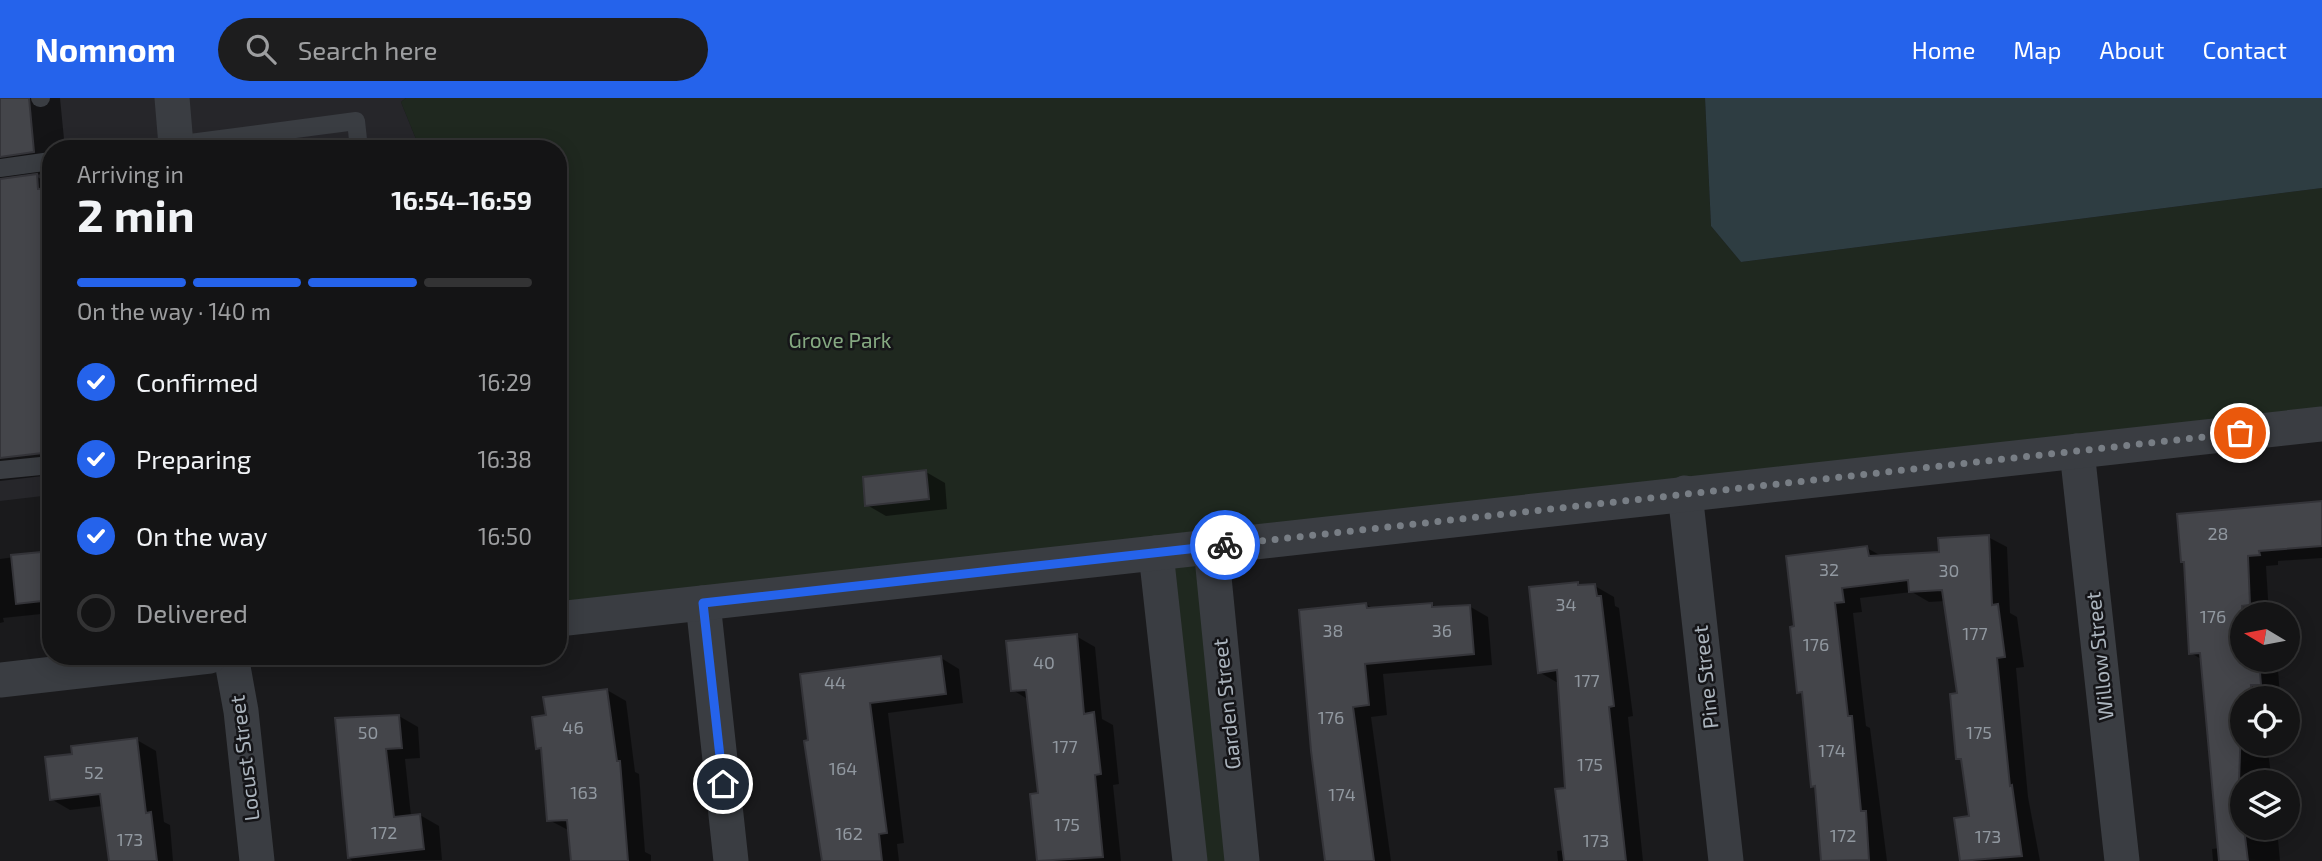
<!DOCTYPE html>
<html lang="en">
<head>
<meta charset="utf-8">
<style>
  :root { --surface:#141415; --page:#1d1d1e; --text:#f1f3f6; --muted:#9d9ea0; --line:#333334; --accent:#2563eb }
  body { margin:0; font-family:"Exo 2",sans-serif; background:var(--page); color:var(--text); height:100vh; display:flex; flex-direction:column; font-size:26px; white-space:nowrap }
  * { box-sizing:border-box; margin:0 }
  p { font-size:23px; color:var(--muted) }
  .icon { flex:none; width:38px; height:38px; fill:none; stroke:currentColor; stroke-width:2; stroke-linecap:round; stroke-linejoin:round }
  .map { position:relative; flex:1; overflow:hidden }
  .panel { position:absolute; left:42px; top:42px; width:525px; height:525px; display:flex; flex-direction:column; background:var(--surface); border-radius:28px; box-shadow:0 4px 18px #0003,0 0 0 2px var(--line) }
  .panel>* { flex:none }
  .needle { width:46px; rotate:280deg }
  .fabs { position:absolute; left:2230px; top:504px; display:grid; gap:14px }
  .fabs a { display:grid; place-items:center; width:70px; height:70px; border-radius:50%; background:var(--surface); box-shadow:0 4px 18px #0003,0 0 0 2px var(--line); font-size:35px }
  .pin { position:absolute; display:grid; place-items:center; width:60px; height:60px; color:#fff; margin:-30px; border:4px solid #fff; border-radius:50%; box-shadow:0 2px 7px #0007 }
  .courier { position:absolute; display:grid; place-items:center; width:70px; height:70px; margin:-35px; border:5px solid #2563eb; border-radius:50%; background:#fff; color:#222; box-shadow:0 2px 9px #0007 }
  .headline em { font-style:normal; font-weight:700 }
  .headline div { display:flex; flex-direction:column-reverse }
  .headline { display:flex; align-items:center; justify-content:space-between; height:119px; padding:0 35px }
  h1 { font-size:46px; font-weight:700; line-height:52px }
  .bar { display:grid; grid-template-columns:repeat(4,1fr); gap:10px 7px; align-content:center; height:84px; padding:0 35px }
  .bar i { height:9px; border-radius:5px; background:var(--line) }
  .bar .on { background:var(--accent) }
  .bar p { grid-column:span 4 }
  ol { padding:0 35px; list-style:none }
  li { display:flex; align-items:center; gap:21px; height:77px }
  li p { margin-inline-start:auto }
  li .icon { padding:7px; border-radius:50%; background:var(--accent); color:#fff; stroke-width:4 }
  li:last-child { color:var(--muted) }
  li i { width:38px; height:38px; border:4px solid var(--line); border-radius:50% }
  header { display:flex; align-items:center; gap:42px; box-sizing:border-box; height:98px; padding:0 35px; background:var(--accent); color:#fff }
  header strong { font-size:33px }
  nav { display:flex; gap:38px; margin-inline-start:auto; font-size:24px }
  .search { width:490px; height:63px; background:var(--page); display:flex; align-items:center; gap:18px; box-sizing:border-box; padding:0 24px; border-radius:38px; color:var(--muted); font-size:26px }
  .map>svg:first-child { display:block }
</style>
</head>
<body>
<header>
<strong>Nomnom</strong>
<div class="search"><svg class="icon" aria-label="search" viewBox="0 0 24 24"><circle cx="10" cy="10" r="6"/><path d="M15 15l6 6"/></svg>Search here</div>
<nav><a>Home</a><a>Map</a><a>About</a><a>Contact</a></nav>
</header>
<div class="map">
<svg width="2322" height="763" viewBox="0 0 2322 763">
  <rect width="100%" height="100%" fill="#1a1a1c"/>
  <path fill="#26262a" d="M 0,0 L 406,0 L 401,4 L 420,51 L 51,51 L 51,397 L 0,403 Z"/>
  <g fill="#1f281f">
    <path d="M 406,0 L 1705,0 L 1711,128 L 1741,164 L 2322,90 L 2322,326 L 558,518 L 558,51 L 420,51 L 401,4 Z"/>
    <path d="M 1207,454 L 1241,763 L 1196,763 L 1162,460 Z"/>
  </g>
  <path fill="#2e3d42" d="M 1705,0 L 2322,0 L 2322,90 L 1741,164 L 1711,128 Z"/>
  <g fill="#0007">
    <path d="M 0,0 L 60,0 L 65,51 L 51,51 L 51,75 L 34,77 L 51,87 L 51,377 L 0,383 Z"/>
    <path d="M 926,374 L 945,385 L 947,411 L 886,418 L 867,407 Z"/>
    <path d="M 2322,404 L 2322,460 L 2278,463 L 2278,467 L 2266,468 L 2269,516 L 2242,516 L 2242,562 L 2272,562 L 2273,569 L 2278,572 L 2280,597 L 2270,598 L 2270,600 L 2242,600 L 2242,646 L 2267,646 L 2272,684 L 2242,684 L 2242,730 L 2277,730 L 2280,763 L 2213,763 L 2212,751 L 2220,750 L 2201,561 L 2191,555 L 2186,464 Z"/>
    <path d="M 1988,439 L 2007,449 L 2010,515 L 2017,519 L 2024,569 L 2016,570 L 2028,699 L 2040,763 L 1962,763 L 1956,722 L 1971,720 L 1963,663 L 1958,660 L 1959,597 L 1946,503 L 1929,504 L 1912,494 L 1860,500 L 1862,514 L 1853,515 L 1866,628 L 1870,630 L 1887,763 L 1823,763 L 1817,690 L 1813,688 L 1804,596 L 1799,594 L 1796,530 L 1867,450 L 1883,459 L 1941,456 Z"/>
    <path d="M 51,454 L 51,515 L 3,520 L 4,524 L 0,525 L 0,461 Z"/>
    <path d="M 1577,486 L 1595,488 L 1614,499 L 1615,508 L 1619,510 L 1633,618 L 1628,619 L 1643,763 L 1558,763 L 1557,753 L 1564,752 L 1567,691 L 1558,585 L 1539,574 Z"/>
    <path d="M 1366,506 L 1374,511 L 1431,506 L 1439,511 L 1469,508 L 1488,519 L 1492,567 L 1383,576 L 1387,617 L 1371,619 L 1391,763 L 1327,763 Z"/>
    <path d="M 1076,538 L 1095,549 L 1102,621 L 1113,627 L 1119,686 L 1113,687 L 1121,763 L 1039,763 L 1032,698 L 1040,697 L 1029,602 L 1013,592 Z"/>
    <path d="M 941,560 L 959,571 L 963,605 L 888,615 L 904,745 L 897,746 L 899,763 L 823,763 L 802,578 Z"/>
    <path d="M 607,592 L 626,603 L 635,674 L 639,676 L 645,754 L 651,757 L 651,763 L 572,763 L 570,733 L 549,722 L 543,652 L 538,649 L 548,619 Z"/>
    <path d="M 399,618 L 418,629 L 420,660 L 405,661 L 411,718 L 420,717 L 439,728 L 442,762 L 352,763 L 349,759 L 337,622 Z"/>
    <path d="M 137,642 L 156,653 L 164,724 L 170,727 L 173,763 L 110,763 L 103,708 L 70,712 L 51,701 L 74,658 Z"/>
  </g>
  <g fill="#44454a" stroke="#343439" stroke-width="2">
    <path d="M 0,0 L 29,0 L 34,54 L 0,59 Z"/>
    <path d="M 37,76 L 38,91 L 51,90 L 51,354 L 0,360 L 0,81 Z"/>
    <path d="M 926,372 L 929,401 L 865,408 L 863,379 Z"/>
    <path d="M 2322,403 L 2322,448 L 2259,453 L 2260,457 L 2248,458 L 2250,507 L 2242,508 L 2242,562 L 2259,562 L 2261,587 L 2251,587 L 2252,600 L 2242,600 L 2239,684 L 2242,730 L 2244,730 L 2248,763 L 2219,763 L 2200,555 L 2189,556 L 2184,464 L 2181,464 L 2177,416 Z"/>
    <path d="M 1989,437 L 1992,507 L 1998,506 L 2005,559 L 1997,560 L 2010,688 L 2012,687 L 2022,758 L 1960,763 L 1954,720 L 1969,718 L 1961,661 L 1956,661 L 1950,596 L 1957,595 L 1942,492 L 1909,494 L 1908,482 L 1842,490 L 1844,504 L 1835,505 L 1848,618 L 1852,618 L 1861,713 L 1866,713 L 1869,762 L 1821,763 L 1815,688 L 1811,689 L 1802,594 L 1797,595 L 1790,529 L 1794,528 L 1786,458 L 1867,448 L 1869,458 L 1939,454 L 1938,440 Z"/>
    <path d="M 51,453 L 51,502 L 16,506 L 11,457 Z"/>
    <path d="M 1578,484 L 1578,487 L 1595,486 L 1597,498 L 1601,498 L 1614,608 L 1609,609 L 1626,763 L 1564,763 L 1555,691 L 1565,690 L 1557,572 L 1538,575 L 1529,489 Z"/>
    <path d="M 1366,505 L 1367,510 L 1432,505 L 1432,509 L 1470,507 L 1474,556 L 1365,566 L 1369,607 L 1353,609 L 1374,763 L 1325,763 L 1311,653 L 1299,512 Z"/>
    <path d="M 1077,536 L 1084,616 L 1094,614 L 1101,676 L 1095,677 L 1103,759 L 1037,763 L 1030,696 L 1038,695 L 1026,592 L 1011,593 L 1006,543 Z"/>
    <path d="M 941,558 L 946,596 L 870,605 L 887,735 L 879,736 L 882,763 L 822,763 L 804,643 L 808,642 L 800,576 Z"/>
    <path d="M 607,591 L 617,663 L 620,663 L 628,763 L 571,763 L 567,722 L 547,723 L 541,650 L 536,651 L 532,619 L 546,617 L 543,599 Z"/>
    <path d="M 399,617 L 402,650 L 386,651 L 394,719 L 420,716 L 424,751 L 348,760 L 335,620 Z"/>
    <path d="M 137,640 L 146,715 L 151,714 L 157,763 L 109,763 L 100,696 L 50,702 L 45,659 L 72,656 L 71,648 Z"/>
  </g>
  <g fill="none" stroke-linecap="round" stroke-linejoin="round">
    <g stroke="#3a3d42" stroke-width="18">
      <path d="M 40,0 L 41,0"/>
      <path d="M 144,51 L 356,23 L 359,51"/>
      <path d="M 0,70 L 51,63"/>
      <path d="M 0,372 L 51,367"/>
    </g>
    <g stroke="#3a3d42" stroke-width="35">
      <path d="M 172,0 L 176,47"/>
      <path d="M 2077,353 L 2122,763"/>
      <path d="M 1685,395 L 1726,763"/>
      <path d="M 1211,449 L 1242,763"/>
      <path d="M 1156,455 L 1190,763"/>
      <path d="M 703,505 L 731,763"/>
      <path d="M 558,521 L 2322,326"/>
      <path d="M 231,558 L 241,613 L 257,763"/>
      <path d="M 0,582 L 210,558"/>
    </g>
  </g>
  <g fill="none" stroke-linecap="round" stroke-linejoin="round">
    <path stroke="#787e85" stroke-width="7" stroke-dasharray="0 12.6" d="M 1225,447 L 2240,335"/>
    <path stroke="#2563eb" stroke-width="9" d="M 723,686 L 703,505 L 1225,447"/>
  </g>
  <g text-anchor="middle" stroke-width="5" stroke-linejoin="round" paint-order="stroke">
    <g font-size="18" fill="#9198a0">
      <text x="2218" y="442">28</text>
      <text x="1829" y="478">32</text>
      <text x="1949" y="479">30</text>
      <text x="1566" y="513">34</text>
      <text x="2213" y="525">176</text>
      <text x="1333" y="539">38</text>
      <text x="1442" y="539">36</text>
      <text x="1975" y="542">177</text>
      <text x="1816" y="553">176</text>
      <text x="1044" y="571">40</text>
      <text x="1587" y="589">177</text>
      <text x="835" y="591">44</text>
      <text x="1331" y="626">176</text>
      <text x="573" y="636">46</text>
      <text x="368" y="641">50</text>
      <text x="1979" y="641">175</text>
      <text x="1065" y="655">177</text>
      <text x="1832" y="659">174</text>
      <text x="1590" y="673">175</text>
      <text x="843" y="677">164</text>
      <text x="94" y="681">52</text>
      <text x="584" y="701">163</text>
      <text x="1342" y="703">174</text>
      <text x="1067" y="733">175</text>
      <text x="384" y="741">172</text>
      <text x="849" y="742">162</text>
      <text x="1843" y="744">172</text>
      <text x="1988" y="745">173</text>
      <text x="130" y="748">173</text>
      <text x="1596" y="749">173</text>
    </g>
    <g font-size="21" fill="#85a981" stroke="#151518">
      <text x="840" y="250">Grove Park</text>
    </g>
    <g font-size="21" fill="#abb4bd" stroke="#151518">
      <text transform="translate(2100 558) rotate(-96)" y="7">Willow Street</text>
      <text transform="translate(1706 579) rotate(-96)" y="7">Pine Street</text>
      <text transform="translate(1227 606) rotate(-96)" y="7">Garden Street</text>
      <text transform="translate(245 660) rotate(-97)" y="7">Locust Street</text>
    </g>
  </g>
</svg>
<div class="fabs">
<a><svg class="needle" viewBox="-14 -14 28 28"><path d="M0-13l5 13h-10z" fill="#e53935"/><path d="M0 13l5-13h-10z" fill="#9d9ea0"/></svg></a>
<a><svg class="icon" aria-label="locate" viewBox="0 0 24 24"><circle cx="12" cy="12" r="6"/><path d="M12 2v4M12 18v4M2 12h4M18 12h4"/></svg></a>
<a><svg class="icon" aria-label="layers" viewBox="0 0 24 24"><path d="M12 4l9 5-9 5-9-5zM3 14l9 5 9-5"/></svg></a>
</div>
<div class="pin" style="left:2240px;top:335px;background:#ea580c"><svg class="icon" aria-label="bag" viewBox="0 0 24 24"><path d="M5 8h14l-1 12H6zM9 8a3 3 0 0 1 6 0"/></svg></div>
<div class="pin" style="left:723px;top:686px;background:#1f2937"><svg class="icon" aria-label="home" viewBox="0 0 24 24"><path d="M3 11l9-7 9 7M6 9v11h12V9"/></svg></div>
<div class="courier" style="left:1225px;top:447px"><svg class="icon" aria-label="bike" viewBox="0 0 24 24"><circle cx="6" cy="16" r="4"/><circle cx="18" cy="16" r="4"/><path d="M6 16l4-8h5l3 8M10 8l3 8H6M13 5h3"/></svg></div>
<section class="panel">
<div class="headline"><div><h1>2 min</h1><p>Arriving in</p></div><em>16:54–16:59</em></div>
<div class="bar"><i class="on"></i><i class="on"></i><i class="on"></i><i></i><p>On the way · 140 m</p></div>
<ol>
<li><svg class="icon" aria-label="check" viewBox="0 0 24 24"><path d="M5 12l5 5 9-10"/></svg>Confirmed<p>16:29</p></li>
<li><svg class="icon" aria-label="check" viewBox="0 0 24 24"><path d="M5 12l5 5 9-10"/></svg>Preparing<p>16:38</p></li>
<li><svg class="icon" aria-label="check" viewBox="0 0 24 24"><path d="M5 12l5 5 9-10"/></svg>On the way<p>16:50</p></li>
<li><i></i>Delivered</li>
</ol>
</section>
</div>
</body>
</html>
